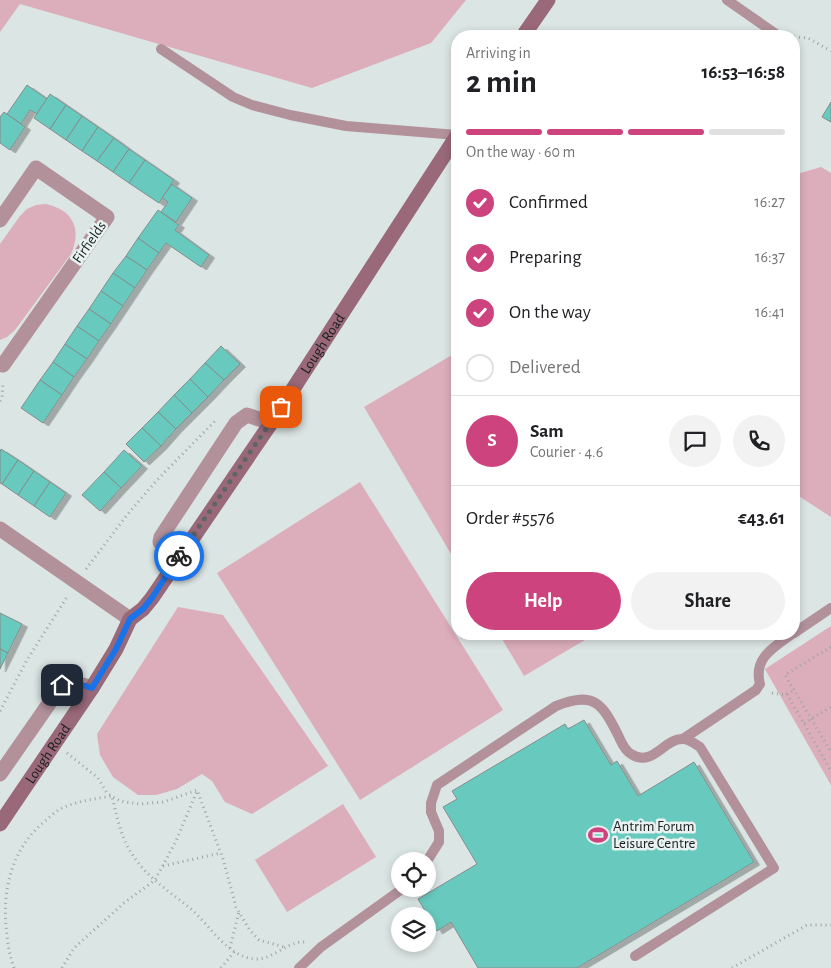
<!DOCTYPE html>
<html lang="en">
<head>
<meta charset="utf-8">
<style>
  :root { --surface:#fff; --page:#f2f2f2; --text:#202124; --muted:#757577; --line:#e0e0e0; --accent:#cd437d }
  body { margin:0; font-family:"Alegreya Sans",sans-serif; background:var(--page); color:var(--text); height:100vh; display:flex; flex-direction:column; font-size:19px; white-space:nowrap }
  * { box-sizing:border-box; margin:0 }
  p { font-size:16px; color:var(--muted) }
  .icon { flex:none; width:28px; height:28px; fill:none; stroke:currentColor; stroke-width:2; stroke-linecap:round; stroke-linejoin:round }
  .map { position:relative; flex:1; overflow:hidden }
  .sheet { position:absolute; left:451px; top:30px; width:349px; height:610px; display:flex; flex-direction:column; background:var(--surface); border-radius:20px; box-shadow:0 2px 8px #0003 }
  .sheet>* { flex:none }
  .buttons { position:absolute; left:391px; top:852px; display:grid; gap:10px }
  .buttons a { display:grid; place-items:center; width:45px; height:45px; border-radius:50%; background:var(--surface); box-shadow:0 2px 8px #0003; font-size:25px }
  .pin { position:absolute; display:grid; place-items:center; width:42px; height:42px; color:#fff; margin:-21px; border-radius:10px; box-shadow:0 2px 8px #0006 }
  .courier { position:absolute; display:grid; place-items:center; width:50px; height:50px; margin:-25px; border:4px solid #1a73e8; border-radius:50%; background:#fff; color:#222; box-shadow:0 1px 6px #0007 }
  .summary em { font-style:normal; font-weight:700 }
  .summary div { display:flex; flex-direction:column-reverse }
  .summary { display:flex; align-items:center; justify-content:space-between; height:85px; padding:0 15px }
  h1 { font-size:32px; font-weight:700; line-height:38px }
  .bar { display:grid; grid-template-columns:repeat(4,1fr); gap:8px 5px; align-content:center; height:60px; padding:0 15px }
  .bar i { height:6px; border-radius:4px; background:var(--line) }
  .bar .on { background:var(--accent) }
  .bar p { grid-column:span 4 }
  .line { display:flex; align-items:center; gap:12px; padding:0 15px; border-top:1px solid var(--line) }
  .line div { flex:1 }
  .round { display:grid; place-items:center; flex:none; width:52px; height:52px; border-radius:26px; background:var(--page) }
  ol { padding:0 15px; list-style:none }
  li { display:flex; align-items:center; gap:15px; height:55px }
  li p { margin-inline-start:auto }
  li .icon { padding:5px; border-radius:50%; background:var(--accent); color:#fff; stroke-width:4 }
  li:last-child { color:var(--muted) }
  li i { width:28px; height:28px; border:2px solid var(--line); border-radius:50% }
  .cta { display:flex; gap:10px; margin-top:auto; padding:10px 15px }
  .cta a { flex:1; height:58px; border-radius:30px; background:var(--accent); color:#fff; font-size:20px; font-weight:700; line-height:58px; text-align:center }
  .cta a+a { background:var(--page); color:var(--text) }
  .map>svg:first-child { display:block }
</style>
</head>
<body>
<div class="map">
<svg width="831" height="968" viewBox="0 0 831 968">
  <defs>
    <filter id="shadow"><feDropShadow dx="5.5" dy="3" stdDeviation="0" flood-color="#0004"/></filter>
  </defs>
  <rect width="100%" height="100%" fill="#dbe5e3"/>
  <g fill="#dcadbb">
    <path d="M 0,0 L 466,0 L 431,43 L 312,88 L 20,4 L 0,32 Z"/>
    <path d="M 821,167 L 831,173 L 831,517 L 794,493 L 794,175 Z"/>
    <path d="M 46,204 C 73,210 82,229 71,254 L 15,330 L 7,337 L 0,340 L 0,244 L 20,216 L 27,209 L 36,205 Z"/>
    <path d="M 457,352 L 457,564 L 364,407 Z"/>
    <path d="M 360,482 L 503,710 L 360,800 L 217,573 Z"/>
    <path d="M 178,607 L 223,615 L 328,766 L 252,814 L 225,802 L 212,781 L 202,774 L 177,789 L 156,795 L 138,795 L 113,777 L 100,755 L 97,734 Z"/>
    <path d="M 831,626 L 831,785 L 765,669 Z"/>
    <path d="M 499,634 L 595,634 L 524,676 Z"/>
    <path d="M 343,804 L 376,857 L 287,912 L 255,860 Z"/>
  </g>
  <g fill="#67c9be" stroke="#858e8c" filter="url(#shadow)">
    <path d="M 27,85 L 47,99 L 37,114 L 30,110 L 21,124 L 7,114 Z"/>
    <path d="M 50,94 L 66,105 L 50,129 L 34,118 Z"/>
    <path d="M 831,102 L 831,122 L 822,117 Z"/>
    <path d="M 66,105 L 82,116 L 66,140 L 50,129 Z"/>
    <path d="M 4,112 L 25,127 L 10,150 L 0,143 L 0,117 Z"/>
    <path d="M 82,116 L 98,127 L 82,151 L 66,140 Z"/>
    <path d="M 98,127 L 114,138 L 97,161 L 82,151 Z"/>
    <path d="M 114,138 L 129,149 L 113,172 L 97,161 Z"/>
    <path d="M 129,149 L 145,160 L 129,183 L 113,172 Z"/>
    <path d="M 145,160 L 174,180 L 159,203 L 129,183 Z"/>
    <path d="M 172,184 L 192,198 L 176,222 L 161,212 L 168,202 L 162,198 Z"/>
    <path d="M 158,210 L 179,225 L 175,230 L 209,255 L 201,267 L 166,243 L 159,253 L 138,238 Z"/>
    <path d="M 138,238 L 159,253 L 147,270 L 126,256 Z"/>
    <path d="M 126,256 L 147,270 L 135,288 L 113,273 Z"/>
    <path d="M 113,273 L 135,288 L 123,306 L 101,291 Z"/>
    <path d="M 101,291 L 123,306 L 111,324 L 89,309 Z"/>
    <path d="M 89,309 L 111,324 L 99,341 L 77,326 Z"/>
    <path d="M 77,326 L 99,341 L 87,359 L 65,344 Z"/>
    <path d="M 65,344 L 87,359 L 74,377 L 53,362 Z"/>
    <path d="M 221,346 L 240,364 L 224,380 L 205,363 Z"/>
    <path d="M 53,362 L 74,377 L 62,395 L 40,380 Z"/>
    <path d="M 205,363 L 224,380 L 208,397 L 190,379 Z"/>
    <path d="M 190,379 L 208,397 L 192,413 L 174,395 Z"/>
    <path d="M 40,380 L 62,395 L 43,423 L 21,408 Z"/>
    <path d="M 174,395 L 192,413 L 176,429 L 158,412 Z"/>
    <path d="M 158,412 L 176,429 L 161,446 L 142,428 Z"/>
    <path d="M 142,428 L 161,446 L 144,462 L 126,444 Z"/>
    <path d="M 1,449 L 18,460 L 2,484 L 0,483 L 0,452 Z"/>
    <path d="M 124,450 L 142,466 L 121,488 L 104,472 Z"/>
    <path d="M 18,460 L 34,471 L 18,495 L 2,484 Z"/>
    <path d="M 34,471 L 50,482 L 34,506 L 18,495 Z"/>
    <path d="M 104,472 L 121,488 L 100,511 L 82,495 Z"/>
    <path d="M 50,482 L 66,493 L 50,517 L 34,506 Z"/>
    <path d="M 0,613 L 22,624 L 8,653 L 0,649 Z"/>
    <path d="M 0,649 L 8,653 L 0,669 Z"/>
    <path d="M 584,720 L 611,765 L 617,761 L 638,796 L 694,762 L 754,862 L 577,968 L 478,968 L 451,922 L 437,931 L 418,899 L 477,864 L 443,807 L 457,799 L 452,791 L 565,724 L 568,729 Z"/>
  </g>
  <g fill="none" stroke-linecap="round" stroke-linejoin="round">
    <g stroke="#9ea5a4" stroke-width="3" stroke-dasharray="1 4" stroke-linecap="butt">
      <path d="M 794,37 L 808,38 L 831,51"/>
      <path d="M 0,401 L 2,398 L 3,383"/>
      <path d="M 86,569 L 127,515 L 157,480 L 216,420"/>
      <path d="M 831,647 L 785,675 L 831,752"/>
      <path d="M 772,693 L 785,695 L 794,690"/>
      <path d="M 787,694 L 831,771"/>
      <path d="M 0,711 L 27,660 L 67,597"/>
      <path d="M 804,723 L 831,707"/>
      <path d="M 67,753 L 98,778 L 107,793 L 120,801 L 139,804 L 164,802 L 197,790 L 223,859 L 236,907 L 249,929 L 259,940 L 284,947"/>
      <path d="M 163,866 L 221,853"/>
      <path d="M 230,948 L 239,912"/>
      <path d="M 14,968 C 10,957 8,946 7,935 C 1,892 11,849 45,821 C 50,817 55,812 60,809 C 76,801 94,799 112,796 C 117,817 121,839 134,857 C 148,878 170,892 190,908 C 210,925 227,957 255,959 C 273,960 287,941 305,942"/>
      <path d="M 62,968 L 74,948 L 124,903 L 155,880 L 176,841 L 197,791"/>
      <path d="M 221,968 L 235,951"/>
      <path d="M 732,968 L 807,925 L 831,925"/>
    </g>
    <g stroke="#b2919b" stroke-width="10">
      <path d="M 727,0 L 779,36"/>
      <path d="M 161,49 L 233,97 L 252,105 L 290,115 L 346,126 L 457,135"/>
      <path d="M 794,633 L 831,608"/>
      <path d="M 683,739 L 756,690 L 760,684 C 753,658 774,647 792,634"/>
      <path d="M 427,861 L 439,842 L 439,831 L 431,812 L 431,803 L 437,785 L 556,706 C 594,691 602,703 618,735 C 621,741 624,750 631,754 C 653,768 664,738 683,739 C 689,739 695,744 700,747 L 774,868 L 635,956"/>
      <path d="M 299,968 L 321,947 L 402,889"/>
    </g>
    <g stroke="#b2919b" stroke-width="15">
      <path d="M 0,220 L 36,168 L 107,217 L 3,365"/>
      <path d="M 0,529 L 130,619"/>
      <path d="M 177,560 L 160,542 L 161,537 L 236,423 L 247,415 L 271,423"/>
      <path d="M 0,774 L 62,685 L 69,681 L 92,688"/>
    </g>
    <g stroke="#996979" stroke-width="15">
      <path d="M 523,36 L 548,0"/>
      <path id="s1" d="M 0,824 L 92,688 L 116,649 L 130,619 L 143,609 L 152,598 L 271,423 L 458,134"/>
    </g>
  </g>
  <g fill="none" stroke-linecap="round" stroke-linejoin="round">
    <path stroke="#5f6464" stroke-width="5" stroke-dasharray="0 9" d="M 179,556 L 281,407"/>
    <path stroke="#1a73e8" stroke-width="6" d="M 62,685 L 69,681 L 92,688 L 116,649 L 130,619 L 143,609 L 152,598 L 179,556"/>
  </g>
  <defs>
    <symbol id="stadium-bare" viewBox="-9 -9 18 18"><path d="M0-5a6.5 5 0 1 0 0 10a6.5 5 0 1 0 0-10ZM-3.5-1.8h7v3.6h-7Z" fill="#cd437d" stroke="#e8f2f0" stroke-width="2.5" paint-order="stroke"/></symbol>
  </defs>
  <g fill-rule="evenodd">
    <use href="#stadium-bare" x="584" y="821" width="28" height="28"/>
  </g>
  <g text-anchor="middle" stroke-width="5" stroke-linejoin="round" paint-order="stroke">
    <g font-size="15" fill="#1c1f1f" stroke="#e8f2f0">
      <text transform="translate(89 242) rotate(-55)" y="5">Firfields</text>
      <text dy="5" stroke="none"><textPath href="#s1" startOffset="580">Lough Road</textPath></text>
      <text dy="5" stroke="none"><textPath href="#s1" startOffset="85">Lough Road</textPath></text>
    </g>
    <g font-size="15" fill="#1c1f1f" stroke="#e8f2f0" text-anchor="start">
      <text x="613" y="831">Antrim Forum<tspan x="613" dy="17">Leisure Centre</tspan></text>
    </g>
  </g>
</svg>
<div class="buttons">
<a><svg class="icon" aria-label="locate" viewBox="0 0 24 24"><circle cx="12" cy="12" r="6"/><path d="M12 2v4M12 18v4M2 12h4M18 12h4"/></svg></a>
<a><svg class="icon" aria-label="layers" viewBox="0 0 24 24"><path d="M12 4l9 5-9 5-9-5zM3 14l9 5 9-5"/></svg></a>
</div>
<div class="pin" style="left:281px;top:407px;background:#ea580c"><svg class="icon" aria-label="bag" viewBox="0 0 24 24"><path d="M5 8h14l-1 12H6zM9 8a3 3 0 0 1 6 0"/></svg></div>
<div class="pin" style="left:62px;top:685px;background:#1f2937"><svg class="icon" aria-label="home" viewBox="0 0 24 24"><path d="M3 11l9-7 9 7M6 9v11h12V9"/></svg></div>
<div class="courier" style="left:179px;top:556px"><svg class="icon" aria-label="bike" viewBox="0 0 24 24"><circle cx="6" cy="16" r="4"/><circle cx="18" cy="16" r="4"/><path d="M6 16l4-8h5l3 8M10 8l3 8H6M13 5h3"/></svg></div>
<section class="sheet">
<div class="summary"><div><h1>2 min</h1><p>Arriving in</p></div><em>16:53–16:58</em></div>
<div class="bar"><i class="on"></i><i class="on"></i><i class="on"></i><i></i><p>On the way · 60 m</p></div>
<ol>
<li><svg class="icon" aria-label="check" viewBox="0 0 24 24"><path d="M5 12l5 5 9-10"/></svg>Confirmed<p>16:27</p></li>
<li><svg class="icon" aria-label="check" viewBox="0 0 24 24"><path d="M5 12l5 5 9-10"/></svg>Preparing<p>16:37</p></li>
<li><svg class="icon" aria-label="check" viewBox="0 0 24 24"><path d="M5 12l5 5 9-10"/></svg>On the way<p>16:41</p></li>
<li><i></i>Delivered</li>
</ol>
<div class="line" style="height:90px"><b class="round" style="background:var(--accent);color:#fff">S</b><div><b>Sam</b><p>Courier · 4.6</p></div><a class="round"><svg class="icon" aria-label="chat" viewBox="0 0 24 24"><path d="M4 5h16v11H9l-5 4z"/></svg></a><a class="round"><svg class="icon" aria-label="phone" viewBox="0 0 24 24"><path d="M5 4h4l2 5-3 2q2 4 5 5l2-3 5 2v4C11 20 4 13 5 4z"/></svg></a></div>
<div class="line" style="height:65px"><div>Order #5576</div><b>€43.61</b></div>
<div class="cta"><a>Help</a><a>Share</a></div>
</section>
</div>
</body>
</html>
